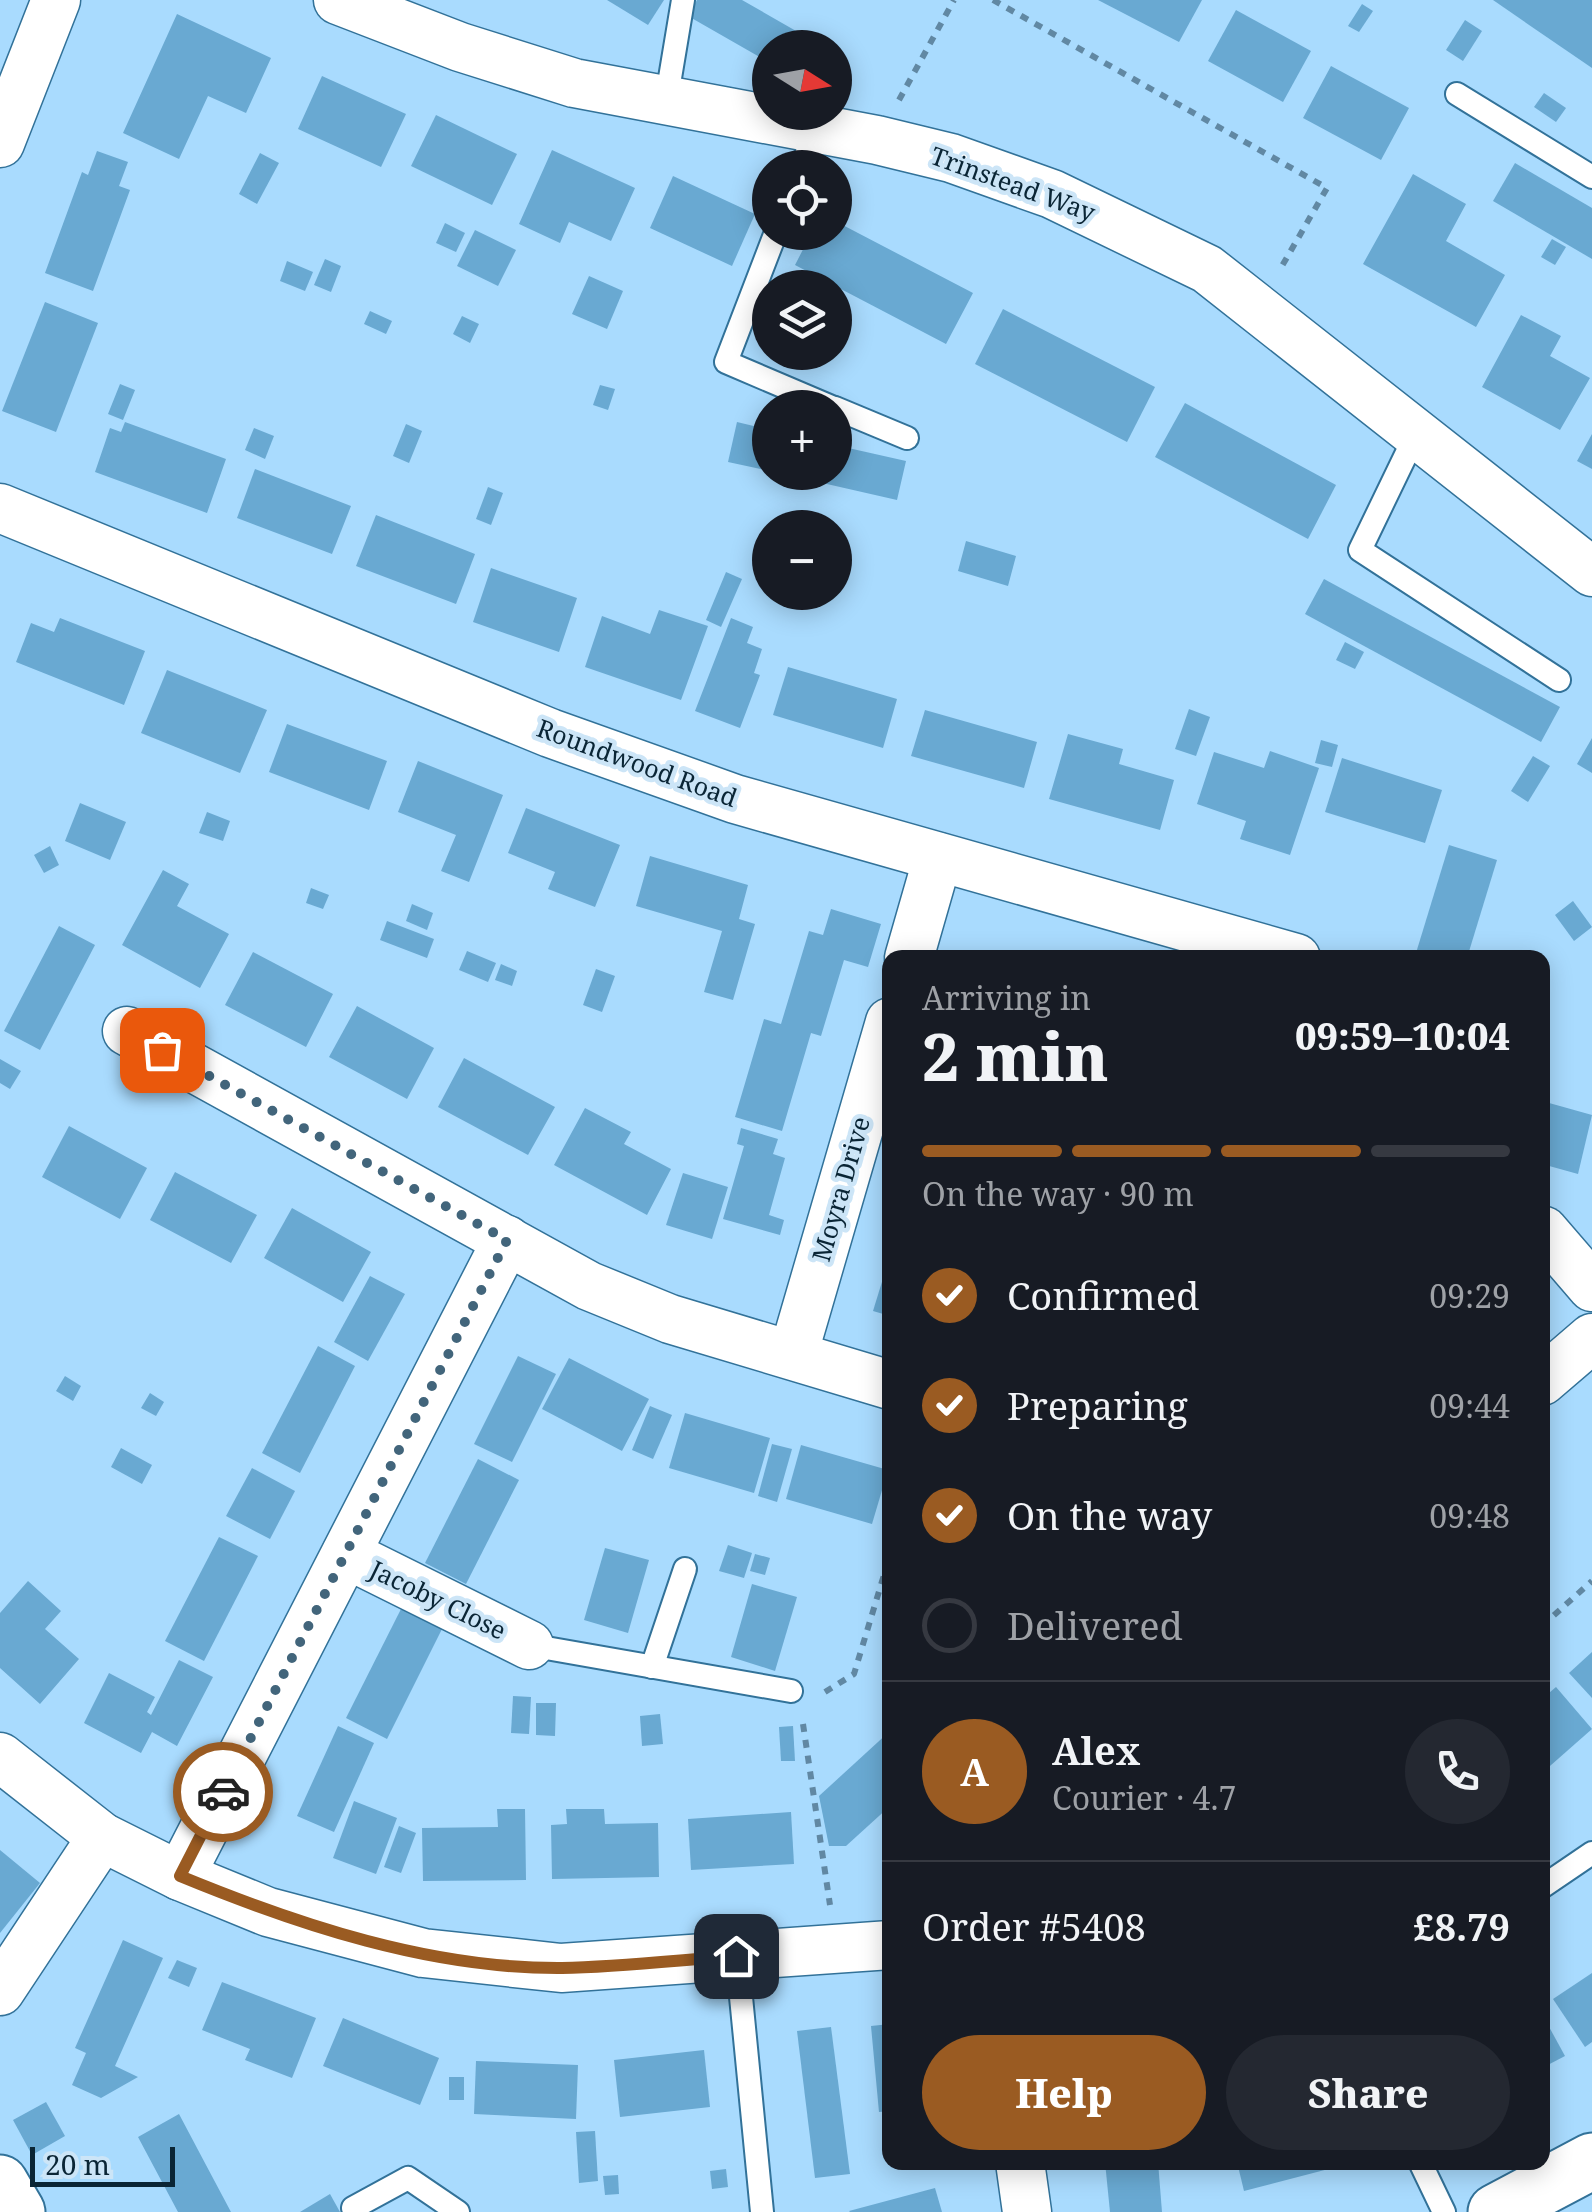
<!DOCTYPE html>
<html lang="en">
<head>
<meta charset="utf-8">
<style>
  :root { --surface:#171b24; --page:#242831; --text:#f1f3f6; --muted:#9ea1a6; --line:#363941; --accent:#9a5b22 }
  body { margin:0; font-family:"Noto Serif",serif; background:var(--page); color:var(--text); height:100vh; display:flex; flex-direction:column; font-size:38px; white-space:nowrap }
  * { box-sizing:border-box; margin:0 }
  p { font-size:32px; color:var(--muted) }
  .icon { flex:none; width:55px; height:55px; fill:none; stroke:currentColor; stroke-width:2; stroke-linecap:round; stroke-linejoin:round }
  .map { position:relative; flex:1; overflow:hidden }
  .side { position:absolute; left:882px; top:950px; width:668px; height:1220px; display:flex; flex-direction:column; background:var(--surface); border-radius:20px; box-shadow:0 5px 25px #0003 }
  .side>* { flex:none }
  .needle { width:65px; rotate:101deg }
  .controls { position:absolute; left:752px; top:30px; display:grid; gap:20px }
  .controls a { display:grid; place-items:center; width:100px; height:100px; border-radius:50%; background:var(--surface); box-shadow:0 5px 25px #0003; font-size:50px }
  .scale { position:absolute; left:30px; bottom:25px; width:145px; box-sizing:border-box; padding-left:10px; border:5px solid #0a2535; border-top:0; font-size:28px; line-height:35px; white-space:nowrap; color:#0a2535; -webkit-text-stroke:8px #cce5f7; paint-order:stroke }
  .pin { position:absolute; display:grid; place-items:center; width:85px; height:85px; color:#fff; margin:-42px; border-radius:20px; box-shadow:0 5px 15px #0006 }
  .courier { position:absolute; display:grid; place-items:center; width:100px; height:100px; margin:-50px; border:8px solid #9a5b22; border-radius:50%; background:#fff; color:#222; box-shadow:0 2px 12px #0007 }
  .headline em { font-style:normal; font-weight:800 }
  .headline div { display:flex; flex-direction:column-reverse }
  .headline { display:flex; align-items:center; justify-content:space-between; height:170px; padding:0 40px }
  h1 { font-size:65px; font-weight:800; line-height:75px }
  .bar { display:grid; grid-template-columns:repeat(4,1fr); gap:15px 10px; align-content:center; height:120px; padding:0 40px }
  .bar i { height:12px; border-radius:8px; background:var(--line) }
  .bar .current { background:var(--accent) }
  .bar p { grid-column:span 4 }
  .line { display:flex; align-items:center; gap:25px; padding:0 40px; border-top:2px solid var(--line) }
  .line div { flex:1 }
  .round { display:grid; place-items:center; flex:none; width:105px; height:105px; border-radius:52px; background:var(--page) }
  ol { padding:0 40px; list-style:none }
  li { display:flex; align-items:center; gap:30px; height:110px }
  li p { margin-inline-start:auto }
  li .icon { padding:10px; border-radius:50%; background:var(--accent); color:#fff; stroke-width:4 }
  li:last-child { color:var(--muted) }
  li i { width:55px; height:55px; border:5px solid var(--line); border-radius:50% }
  .action { display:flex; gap:20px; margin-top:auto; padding:20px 40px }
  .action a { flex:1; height:115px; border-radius:60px; background:var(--accent); color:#fff; font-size:40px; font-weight:800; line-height:115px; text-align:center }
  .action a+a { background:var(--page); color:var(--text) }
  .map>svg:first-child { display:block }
</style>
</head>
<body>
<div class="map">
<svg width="1592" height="2212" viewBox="0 0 1592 2212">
  <rect width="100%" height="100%" fill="#a9dbfe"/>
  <g fill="#69a9d2">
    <path d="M 607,0 L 664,0 L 648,25 Z"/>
    <path d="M 697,0 L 742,0 L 810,39 L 805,48 L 770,48 L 770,63 L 688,16 Z"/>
    <path d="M 1098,0 L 1202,0 L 1179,42 Z"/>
    <path d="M 1493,0 L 1592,0 L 1592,68 L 1532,27 Z"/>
    <path d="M 1362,4 L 1373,11 L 1359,32 L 1348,26 Z"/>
    <path d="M 1236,10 L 1311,51 L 1283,102 L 1208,61 Z"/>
    <path d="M 177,14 L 271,58 L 246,113 L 208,96 L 179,159 L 123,133 Z"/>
    <path d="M 1465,20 L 1482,31 L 1463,61 L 1446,50 Z"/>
    <path d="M 1331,66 L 1409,108 L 1381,160 L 1303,118 Z"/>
    <path d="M 322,76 L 406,114 L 381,167 L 298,129 Z"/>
    <path d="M 1544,93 L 1566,108 L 1556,122 L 1534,107 Z"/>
    <path d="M 436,115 L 517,154 L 492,205 L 411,166 Z"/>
    <path d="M 552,150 L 635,188 L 611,241 L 569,222 L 560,243 L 519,224 Z"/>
    <path d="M 97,151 L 128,162 L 119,186 L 130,190 L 93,291 L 45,273 L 82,172 L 88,175 Z"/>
    <path d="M 260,153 L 279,163 L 257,204 L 239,194 Z"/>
    <path d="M 1515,163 L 1592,208 L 1592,259 L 1493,201 Z"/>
    <path d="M 1413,174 L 1466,204 L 1446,241 L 1505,275 L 1476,327 L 1363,264 Z"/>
    <path d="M 673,176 L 755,214 L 732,266 L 650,228 Z"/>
    <path d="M 835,221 L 973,293 L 946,344 L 795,265 L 812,232 L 835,232 Z"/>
    <path d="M 445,223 L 465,233 L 456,252 L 436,243 Z"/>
    <path d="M 475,230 L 516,250 L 498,286 L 457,266 Z"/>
    <path d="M 1552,239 L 1566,247 L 1555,265 L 1541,257 Z"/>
    <path d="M 325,259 L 341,266 L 331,292 L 314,285 Z"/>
    <path d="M 287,261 L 313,272 L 305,291 L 280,281 Z"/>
    <path d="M 589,276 L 623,291 L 607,329 L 572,314 Z"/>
    <path d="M 45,302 L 98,323 L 56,432 L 2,411 Z"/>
    <path d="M 1003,309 L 1155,387 L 1127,442 L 975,364 Z"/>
    <path d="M 370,311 L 392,321 L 386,334 L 364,324 Z"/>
    <path d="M 1521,315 L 1561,336 L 1550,356 L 1590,378 L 1560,430 L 1482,387 Z"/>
    <path d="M 462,316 L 479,324 L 470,343 L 453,334 Z"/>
    <path d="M 120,384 L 135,390 L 123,420 L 108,414 Z"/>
    <path d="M 600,385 L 615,389 L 608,410 L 593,405 Z"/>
    <path d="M 1185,403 L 1336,485 L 1308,539 L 1155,457 Z"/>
    <path d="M 125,422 L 226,459 L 207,513 L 95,472 L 110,428 L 121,432 Z"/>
    <path d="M 737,422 L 770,430 L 770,471 L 728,462 Z"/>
    <path d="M 406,424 L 422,431 L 409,463 L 393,456 Z"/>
    <path d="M 254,428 L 274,436 L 265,459 L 245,450 Z"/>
    <path d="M 1592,434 L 1592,469 L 1577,461 Z"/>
    <path d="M 835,445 L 906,461 L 897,500 L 783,474 L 835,472 Z"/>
    <path d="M 255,469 L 351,506 L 332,554 L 237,518 Z"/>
    <path d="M 488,487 L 503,493 L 491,525 L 476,519 Z"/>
    <path d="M 376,515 L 475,554 L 456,604 L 356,566 Z"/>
    <path d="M 966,541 L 1016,556 L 1008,586 L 958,571 Z"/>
    <path d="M 491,568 L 577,598 L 559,652 L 473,622 Z"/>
    <path d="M 726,572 L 742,579 L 721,627 L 706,620 Z"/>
    <path d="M 1324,579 L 1560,707 L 1541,742 L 1305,614 Z"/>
    <path d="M 659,610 L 708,626 L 681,700 L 585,667 L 602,616 L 650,634 Z"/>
    <path d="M 60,618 L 145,651 L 124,705 L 16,662 L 31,623 L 54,632 Z"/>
    <path d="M 731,618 L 753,627 L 747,643 L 762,649 L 754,673 L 760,675 L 740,728 L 695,711 Z"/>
    <path d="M 1345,642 L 1364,652 L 1355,669 L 1336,660 Z"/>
    <path d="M 788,667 L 897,699 L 883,748 L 773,715 Z"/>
    <path d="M 167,670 L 267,710 L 240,773 L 141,733 Z"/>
    <path d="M 1189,709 L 1210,717 L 1196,756 L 1175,749 Z"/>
    <path d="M 925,710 L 1037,742 L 1024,788 L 911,756 Z"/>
    <path d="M 287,724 L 387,761 L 369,810 L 269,772 Z"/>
    <path d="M 1068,734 L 1123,749 L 1119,764 L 1174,780 L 1160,830 L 1049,799 Z"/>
    <path d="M 1592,738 L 1592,773 L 1577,764 Z"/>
    <path d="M 1321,740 L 1338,745 L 1332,767 L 1315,763 Z"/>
    <path d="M 1270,751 L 1319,768 L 1290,855 L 1240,839 L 1246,821 L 1197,804 L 1214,752 L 1264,768 Z"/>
    <path d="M 1533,756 L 1550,766 L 1528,802 L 1511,791 Z"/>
    <path d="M 1342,758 L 1442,790 L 1425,843 L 1325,812 Z"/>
    <path d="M 418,761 L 503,795 L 469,882 L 441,871 L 456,835 L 398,812 Z"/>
    <path d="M 80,803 L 126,822 L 110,860 L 65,841 Z"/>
    <path d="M 526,808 L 620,845 L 595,907 L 548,889 L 555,872 L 508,853 Z"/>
    <path d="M 207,812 L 230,821 L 223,841 L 199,833 Z"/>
    <path d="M 1449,845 L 1497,860 L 1467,958 L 1431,958 L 1416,953 Z"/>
    <path d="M 50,846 L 59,865 L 44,873 L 34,855 Z"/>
    <path d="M 650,856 L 748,885 L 739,919 L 755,924 L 733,1000 L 704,992 L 722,931 L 636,906 Z"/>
    <path d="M 163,870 L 189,884 L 177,906 L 229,934 L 200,988 L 122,945 Z"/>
    <path d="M 311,888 L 329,895 L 323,909 L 306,903 Z"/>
    <path d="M 1573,901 L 1592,927 L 1574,941 L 1555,915 Z"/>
    <path d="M 412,904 L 433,913 L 427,930 L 406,921 Z"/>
    <path d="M 831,909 L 881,924 L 868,967 L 844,960 L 821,1036 L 811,1033 L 782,1131 L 735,1117 L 764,1019 L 781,1024 L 809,931 L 823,935 Z"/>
    <path d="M 387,921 L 434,939 L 427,958 L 380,940 Z"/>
    <path d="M 59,926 L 95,945 L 40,1050 L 4,1031 Z"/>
    <path d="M 467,951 L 496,963 L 488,982 L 459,970 Z"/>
    <path d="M 253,952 L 333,994 L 306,1047 L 225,1005 Z"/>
    <path d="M 501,964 L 517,971 L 512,986 L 495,980 Z"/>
    <path d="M 596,969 L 615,976 L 602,1012 L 583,1005 Z"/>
    <path d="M 357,1006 L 434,1048 L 407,1099 L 329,1057 Z"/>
    <path d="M 464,1058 L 555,1107 L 528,1155 L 438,1107 Z"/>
    <path d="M 0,1059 L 21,1071 L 10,1089 L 0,1083 Z"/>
    <path d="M 1542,1101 L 1592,1115 L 1578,1174 L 1542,1164 Z"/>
    <path d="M 585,1108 L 631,1132 L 624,1144 L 671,1169 L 647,1215 L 554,1165 Z"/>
    <path d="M 69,1126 L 147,1168 L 120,1219 L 42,1177 Z"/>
    <path d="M 741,1128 L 778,1139 L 773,1154 L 785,1158 L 769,1215 L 784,1220 L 780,1235 L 723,1219 L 744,1146 L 737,1144 Z"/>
    <path d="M 175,1172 L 257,1215 L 231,1263 L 150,1220 Z"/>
    <path d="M 683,1173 L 728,1187 L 712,1239 L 666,1225 Z"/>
    <path d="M 292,1208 L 371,1252 L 343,1302 L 264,1258 Z"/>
    <path d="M 889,1259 L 890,1259 L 890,1316 L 873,1311 Z"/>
    <path d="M 370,1276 L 405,1294 L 368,1361 L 334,1342 Z"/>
    <path d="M 318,1346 L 355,1366 L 300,1473 L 262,1453 Z"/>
    <path d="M 518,1356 L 556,1374 L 512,1462 L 474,1444 Z"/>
    <path d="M 569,1358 L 649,1399 L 622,1451 L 542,1409 Z"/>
    <path d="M 65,1376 L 81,1386 L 73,1401 L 56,1391 Z"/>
    <path d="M 150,1393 L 164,1402 L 156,1416 L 141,1408 Z"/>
    <path d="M 650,1406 L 672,1415 L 653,1459 L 632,1450 Z"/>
    <path d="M 685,1413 L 770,1438 L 754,1493 L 669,1468 Z"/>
    <path d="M 772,1444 L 792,1449 L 777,1502 L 758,1496 Z"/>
    <path d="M 801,1445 L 888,1470 L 872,1524 L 786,1499 Z"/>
    <path d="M 121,1448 L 152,1465 L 142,1484 L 111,1467 Z"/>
    <path d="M 478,1459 L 519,1480 L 466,1584 L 425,1563 Z"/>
    <path d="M 252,1468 L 295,1491 L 270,1539 L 226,1516 Z"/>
    <path d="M 219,1537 L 258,1556 L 204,1661 L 165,1641 Z"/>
    <path d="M 728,1545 L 752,1553 L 744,1578 L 719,1571 Z"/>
    <path d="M 605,1548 L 649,1560 L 628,1633 L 584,1620 Z"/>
    <path d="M 755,1554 L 770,1558 L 765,1575 L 750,1571 Z"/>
    <path d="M 28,1581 L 61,1611 L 45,1629 L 79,1659 L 40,1704 L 0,1668 L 0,1613 Z"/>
    <path d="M 752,1584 L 797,1597 L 775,1671 L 731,1657 Z"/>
    <path d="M 401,1609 L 442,1629 L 387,1739 L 346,1718 Z"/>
    <path d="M 1592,1652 L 1592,1698 L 1569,1673 Z"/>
    <path d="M 179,1660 L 213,1677 L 177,1746 L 152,1732 L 141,1753 L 84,1723 L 109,1673 L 155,1697 L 147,1712 L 151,1715 Z"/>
    <path d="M 1556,1687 L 1592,1729 L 1542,1773 L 1542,1699 Z"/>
    <path d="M 513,1696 L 531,1697 L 529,1734 L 511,1733 Z"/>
    <path d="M 536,1703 L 556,1703 L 555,1736 L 536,1735 Z"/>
    <path d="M 660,1714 L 663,1744 L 642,1746 L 640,1716 Z"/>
    <path d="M 338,1726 L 374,1743 L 334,1832 L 297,1816 Z"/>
    <path d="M 793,1726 L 795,1761 L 781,1761 L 779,1727 Z"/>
    <path d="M 890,1731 L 890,1806 L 846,1846 L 829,1846 L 819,1796 Z"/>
    <path d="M 354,1801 L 397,1818 L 376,1874 L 333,1858 Z"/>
    <path d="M 497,1809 L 525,1809 L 526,1880 L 423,1881 L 422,1828 L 498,1827 Z"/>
    <path d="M 566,1809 L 604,1809 L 605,1824 L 658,1823 L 659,1877 L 552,1879 L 551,1825 L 567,1824 Z"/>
    <path d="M 791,1812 L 794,1864 L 691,1870 L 688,1819 Z"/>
    <path d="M 399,1826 L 416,1833 L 401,1873 L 384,1867 Z"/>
    <path d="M 0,1850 L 40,1883 L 0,1933 Z"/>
    <path d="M 123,1940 L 163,1958 L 115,2066 L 138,2077 L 101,2098 L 72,2085 L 86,2053 L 75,2048 Z"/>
    <path d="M 177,1960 L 197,1968 L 189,1987 L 168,1978 Z"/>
    <path d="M 1592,1973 L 1592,2042 L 1585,2047 L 1553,1999 Z"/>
    <path d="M 222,1982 L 316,2018 L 292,2078 L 245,2060 L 250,2049 L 202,2030 Z"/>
    <path d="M 1542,2014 L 1565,2056 L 1542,2068 Z"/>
    <path d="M 343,2018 L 439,2058 L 420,2105 L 323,2066 Z"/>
    <path d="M 890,2024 L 890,2111 L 879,2112 L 871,2026 Z"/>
    <path d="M 831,2027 L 850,2174 L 815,2178 L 797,2031 Z"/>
    <path d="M 704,2050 L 710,2107 L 620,2117 L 614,2060 Z"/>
    <path d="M 476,2061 L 578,2065 L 576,2119 L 474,2114 Z"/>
    <rect x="449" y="2077" width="15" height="23"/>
    <path d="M 46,2102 L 65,2136 L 32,2155 L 13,2120 Z"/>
    <path d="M 179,2114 L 206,2165 L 231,2212 L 178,2212 L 138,2137 Z"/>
    <path d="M 595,2131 L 598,2181 L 579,2183 L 576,2132 Z"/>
    <path d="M 1105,2162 L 1158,2162 L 1162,2212 L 1110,2212 Z"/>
    <path d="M 1237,2162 L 1339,2162 L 1340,2166 L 1244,2191 Z"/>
    <path d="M 726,2169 L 728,2187 L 712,2189 L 710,2171 Z"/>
    <path d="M 618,2175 L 619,2194 L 605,2195 L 603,2176 Z"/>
    <path d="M 935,2188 L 942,2212 L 850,2212 L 849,2211 Z"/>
    <path d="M 330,2194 L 340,2212 L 300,2212 Z"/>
  </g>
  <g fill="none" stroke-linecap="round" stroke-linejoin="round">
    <defs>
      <g id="service">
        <path d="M 1457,94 L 1592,177"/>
        <path d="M 666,102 L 683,0"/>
        <path d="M 801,168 L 816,129"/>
        <path d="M 776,232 L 726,362 L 834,408"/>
        <path d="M 835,408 L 907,438"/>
        <path d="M 1417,432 L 1360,550 L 1559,680"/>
        <path d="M 529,1645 L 791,1691"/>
        <path d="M 652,1667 L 685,1569"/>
        <path d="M 1542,1887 L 1592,1853"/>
        <path d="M 737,1956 L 762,2212"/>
        <path d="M 1420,2162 L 1444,2212"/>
        <path d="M 353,2208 L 408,2178 L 458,2212"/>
      </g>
      <g id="minor">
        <path d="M 338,0 L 460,47 L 574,83 L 877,140 L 951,158 L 1052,194 L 1207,269 L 1592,572"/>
        <path d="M 0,143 L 56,0"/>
        <path d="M 0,508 L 550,733 L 735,799 L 1296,958"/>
        <path d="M 909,958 L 938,857"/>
        <path d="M 127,1031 L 589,1286 L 670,1319 L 890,1385"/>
        <path d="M 1544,1231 L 1592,1287"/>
        <path d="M 793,1355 L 890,1022"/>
        <path d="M 1542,1381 L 1592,1338"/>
        <path d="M 346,1554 L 529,1645"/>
        <path d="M 0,1757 L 102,1837 L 180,1876 L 268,1912 L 423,1953 L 561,1968 L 890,1945"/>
        <path d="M 180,1876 L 507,1240"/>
        <path d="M 0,1991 L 102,1837"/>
        <path d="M 1020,2162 L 1027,2212"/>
      </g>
      <path id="tertiary" d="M 1496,2212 L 1592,2161"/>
      <path id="secondary" d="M 0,2183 L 17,2212"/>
    </defs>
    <use href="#service" stroke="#327299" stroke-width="26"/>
    <use href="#minor" stroke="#327299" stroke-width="51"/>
    <use href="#tertiary" stroke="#327299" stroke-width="59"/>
    <use href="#secondary" stroke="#327299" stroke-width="59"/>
    <g stroke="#6188a3" stroke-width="6" stroke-dasharray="8 8" stroke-linecap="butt">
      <path d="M 993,0 L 1327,188 L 1282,266"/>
      <path d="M 899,100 L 954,0"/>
      <path d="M 1542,1626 L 1592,1581"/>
      <path d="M 825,1692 L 854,1674 L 890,1555"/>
      <path d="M 803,1724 L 830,1905"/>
    </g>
    <use href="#service" stroke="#fff" stroke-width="22"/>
    <use href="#minor" stroke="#fff" stroke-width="48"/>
    <use href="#tertiary" stroke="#fff" stroke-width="55"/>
    <use href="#secondary" stroke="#fff" stroke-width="55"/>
  </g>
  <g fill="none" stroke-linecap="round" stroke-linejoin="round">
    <path stroke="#42657b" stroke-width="10" stroke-dasharray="0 18" d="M 162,1050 L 507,1240 L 223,1792"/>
    <path stroke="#9a5b22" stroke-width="12" d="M 223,1792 L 180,1876 C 299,1925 431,1969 562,1968 C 620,1967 679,1960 736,1956"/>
  </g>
  <g text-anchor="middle" stroke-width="9" stroke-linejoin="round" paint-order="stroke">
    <g font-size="25" fill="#0a2535" stroke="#cce5f7">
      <text transform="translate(1013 184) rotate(20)" y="9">Trinstead Way</text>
      <text transform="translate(637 763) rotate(20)" y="9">Roundwood Road</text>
      <text transform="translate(841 1189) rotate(-74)" y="9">Moyra Drive</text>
      <text transform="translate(438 1600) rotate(26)" y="9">Jacoby Close</text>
    </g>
  </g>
</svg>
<div class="controls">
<a><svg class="needle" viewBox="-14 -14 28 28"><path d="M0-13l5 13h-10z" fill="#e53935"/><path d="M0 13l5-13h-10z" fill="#9ea1a6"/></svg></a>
<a><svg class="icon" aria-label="locate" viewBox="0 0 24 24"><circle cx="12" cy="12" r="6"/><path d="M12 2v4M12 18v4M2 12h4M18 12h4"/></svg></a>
<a><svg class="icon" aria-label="layers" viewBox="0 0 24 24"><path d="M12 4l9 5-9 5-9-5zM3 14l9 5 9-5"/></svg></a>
<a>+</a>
<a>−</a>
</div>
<div class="scale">20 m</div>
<div class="pin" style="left:162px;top:1050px;background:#ea580c"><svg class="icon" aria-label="bag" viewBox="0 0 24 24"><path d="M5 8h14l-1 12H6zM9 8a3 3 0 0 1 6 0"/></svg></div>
<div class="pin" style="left:736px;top:1956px;background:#1f2937"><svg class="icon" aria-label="home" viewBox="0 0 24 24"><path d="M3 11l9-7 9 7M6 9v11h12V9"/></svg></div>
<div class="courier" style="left:223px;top:1792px"><svg class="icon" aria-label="car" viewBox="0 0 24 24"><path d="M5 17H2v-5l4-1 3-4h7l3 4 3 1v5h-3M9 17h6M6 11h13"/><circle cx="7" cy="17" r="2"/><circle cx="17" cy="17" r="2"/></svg></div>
<section class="side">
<div class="headline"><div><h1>2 min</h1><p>Arriving in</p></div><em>09:59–10:04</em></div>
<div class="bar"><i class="current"></i><i class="current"></i><i class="current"></i><i></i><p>On the way · 90 m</p></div>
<ol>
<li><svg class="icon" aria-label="check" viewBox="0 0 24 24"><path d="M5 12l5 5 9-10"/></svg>Confirmed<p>09:29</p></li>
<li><svg class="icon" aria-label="check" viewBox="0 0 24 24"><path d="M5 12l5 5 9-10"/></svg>Preparing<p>09:44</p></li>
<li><svg class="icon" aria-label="check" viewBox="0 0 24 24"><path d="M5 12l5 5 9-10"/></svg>On the way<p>09:48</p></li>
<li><i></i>Delivered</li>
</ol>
<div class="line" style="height:180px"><b class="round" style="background:var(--accent);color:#fff">A</b><div><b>Alex</b><p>Courier · 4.7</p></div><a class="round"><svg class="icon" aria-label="phone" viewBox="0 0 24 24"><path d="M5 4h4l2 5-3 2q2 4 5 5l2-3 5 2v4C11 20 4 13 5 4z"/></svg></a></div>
<div class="line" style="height:130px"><div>Order #5408</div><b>£8.79</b></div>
<div class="action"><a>Help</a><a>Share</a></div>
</section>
</div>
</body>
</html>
